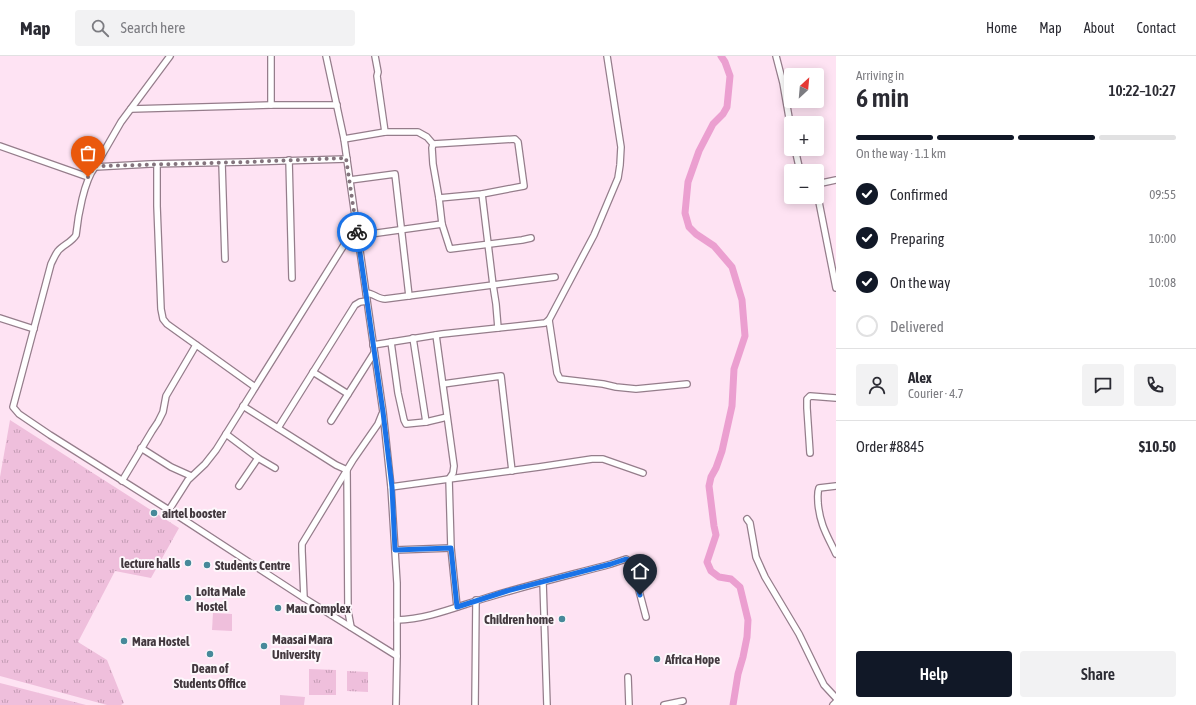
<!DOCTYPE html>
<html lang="en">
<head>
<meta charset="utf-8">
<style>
  :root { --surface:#fff; --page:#f2f2f3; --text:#2b2b33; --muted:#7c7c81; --line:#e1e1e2; --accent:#111827 }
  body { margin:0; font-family:"Asap Condensed",sans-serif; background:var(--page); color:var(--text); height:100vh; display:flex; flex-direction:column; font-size:15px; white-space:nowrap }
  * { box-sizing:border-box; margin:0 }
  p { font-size:13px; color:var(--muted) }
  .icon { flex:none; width:22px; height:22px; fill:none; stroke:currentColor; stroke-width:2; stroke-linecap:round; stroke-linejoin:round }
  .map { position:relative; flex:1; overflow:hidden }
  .sheet { display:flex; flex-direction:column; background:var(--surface); width:360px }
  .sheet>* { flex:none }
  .needle { width:26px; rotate:26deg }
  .controls { position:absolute; left:784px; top:12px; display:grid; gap:8px }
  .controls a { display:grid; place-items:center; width:40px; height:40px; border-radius:4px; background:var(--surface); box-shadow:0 2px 10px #0003; font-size:20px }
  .pin { position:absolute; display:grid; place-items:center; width:34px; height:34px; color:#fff; margin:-41px -17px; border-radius:50% 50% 50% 0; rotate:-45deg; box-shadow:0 0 4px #0007 }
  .pin .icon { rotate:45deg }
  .courier { position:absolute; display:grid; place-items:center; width:40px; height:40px; margin:-20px; border:3px solid #1a73e8; border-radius:50%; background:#fff; color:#222; box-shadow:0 1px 5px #0007 }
  .summary em { font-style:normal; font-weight:600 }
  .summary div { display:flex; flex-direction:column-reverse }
  .summary { display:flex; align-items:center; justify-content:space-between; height:68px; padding:0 20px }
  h1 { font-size:26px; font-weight:600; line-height:30px }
  .bar { display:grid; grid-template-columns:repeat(4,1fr); gap:6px 4px; align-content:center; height:48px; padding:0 20px }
  .bar i { height:5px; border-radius:3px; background:var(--line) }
  .bar .current { background:var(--accent) }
  .bar p { grid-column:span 4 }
  .line { display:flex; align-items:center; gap:10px; padding:0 20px; border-top:1px solid var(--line) }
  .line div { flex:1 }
  .round { display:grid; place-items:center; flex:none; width:42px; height:42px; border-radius:4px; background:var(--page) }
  ol { padding:0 20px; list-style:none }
  li { display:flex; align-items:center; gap:12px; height:44px }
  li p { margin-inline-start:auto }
  li .icon { padding:4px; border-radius:50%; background:var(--accent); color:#fff; stroke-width:4 }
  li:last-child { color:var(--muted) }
  li i { width:22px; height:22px; border:2px solid var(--line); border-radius:50% }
  .cta { display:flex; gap:8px; margin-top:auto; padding:8px 20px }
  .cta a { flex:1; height:46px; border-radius:4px; background:var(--accent); color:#fff; font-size:16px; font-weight:600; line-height:46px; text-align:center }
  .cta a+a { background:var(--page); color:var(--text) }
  header { display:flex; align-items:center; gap:24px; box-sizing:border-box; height:56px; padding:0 20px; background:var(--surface); border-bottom:1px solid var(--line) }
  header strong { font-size:19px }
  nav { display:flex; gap:22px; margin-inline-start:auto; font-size:14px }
  .search { width:280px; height:36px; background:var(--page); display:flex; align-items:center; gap:10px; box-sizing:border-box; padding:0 14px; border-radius:4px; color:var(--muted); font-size:15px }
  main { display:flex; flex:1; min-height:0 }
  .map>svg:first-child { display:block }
</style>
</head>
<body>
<header>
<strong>Map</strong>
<div class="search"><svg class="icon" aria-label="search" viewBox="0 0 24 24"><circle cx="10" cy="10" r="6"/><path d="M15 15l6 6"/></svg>Search here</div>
<nav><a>Home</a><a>Map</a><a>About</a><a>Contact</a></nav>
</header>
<main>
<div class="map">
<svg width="836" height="649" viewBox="0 0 836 649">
  <defs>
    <pattern id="grass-tufts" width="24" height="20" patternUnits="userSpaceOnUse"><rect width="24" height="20" fill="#efbfdc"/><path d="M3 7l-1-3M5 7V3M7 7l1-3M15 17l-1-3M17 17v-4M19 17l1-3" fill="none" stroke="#c39cb4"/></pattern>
  </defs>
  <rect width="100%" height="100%" fill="#fee3f3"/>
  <g fill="url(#grass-tufts)">
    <path d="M 10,364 L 179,472 L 151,522 L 115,515 L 78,586 L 107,604 L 124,647 L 121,649 L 107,649 L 0,620 L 0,421 Z"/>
    <path d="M 309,613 L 336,614 L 336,639 L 309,639 Z"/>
    <path d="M 347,615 L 368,616 L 368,636 L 347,635 Z"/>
    <path d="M 0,627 L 86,649 L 0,649 Z"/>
  </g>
  <g fill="#efbfdc">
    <path d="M 213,557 L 232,558 L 232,575 L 212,574 Z"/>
    <path d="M 280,639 L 305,641 L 304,649 L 280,649 Z"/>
  </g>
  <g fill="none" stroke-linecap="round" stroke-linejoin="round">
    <path stroke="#eb9fd0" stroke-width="7" d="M 721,0 L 725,6 L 730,20 L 727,51 L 723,58 L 713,68 L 699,95 L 688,126 L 685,157 L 689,171 L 696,178 L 714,190 L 732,211 L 742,244 L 745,280 L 734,313 L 732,350 L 722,395 L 716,412 L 711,421 L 709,430 L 714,470 L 716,479 L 707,506 L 711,515 L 719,521 L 731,523 L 740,531 L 748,564 L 747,581 L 743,601 L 738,618 L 733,649"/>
    <defs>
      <g id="minor">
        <path d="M 326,0 L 344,83 L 383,356 L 391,431 L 397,527 L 397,600"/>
        <path d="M 375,0 L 378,16 L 377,20 L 385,76"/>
        <path d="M 776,0 L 783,27 L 791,73"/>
        <path d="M 271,49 L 271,0"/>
        <path d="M 131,53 L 271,49 L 337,49"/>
        <path d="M 344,83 L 385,76 L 418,76 L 427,81 L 433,88 L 432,92 L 433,108 L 439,142 L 442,168 L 450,193 L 522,184 L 531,182"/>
        <path d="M 433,88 L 515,83 L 518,86 L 524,130 L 482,138 L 439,142"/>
        <path d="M 0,90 L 88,121"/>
        <path d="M 795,93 L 800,115"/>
        <path d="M 347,103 L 245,106 L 150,108 L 95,111 C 84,125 78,160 76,179 C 72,186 63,189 58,195 C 55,199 53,204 51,208 L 13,351 L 19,358 L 50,379 L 169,454 L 304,542 L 397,600 L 396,649"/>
        <path d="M 289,104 L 292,222"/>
        <path d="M 222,107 L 225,203"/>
        <path d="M 157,108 L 157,150 L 161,253 L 163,263 L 167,268 L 255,331"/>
        <path d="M 95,111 L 121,66 L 170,0"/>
        <path d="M 350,124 L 395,118 L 409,240"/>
        <path d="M 817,128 L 836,124"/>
        <path d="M 817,136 L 836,232"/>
        <path d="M 482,138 L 493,229 L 496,248 L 498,272"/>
        <path d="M 366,237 C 373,237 378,243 385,243 L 555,221"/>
        <path d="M 0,262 L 34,273"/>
        <path d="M 549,264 L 557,317 L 560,323 L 603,328 L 616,331 L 636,333 L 687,328"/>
        <path d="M 436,279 L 454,410 L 453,417 L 449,423 L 451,492 L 457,551"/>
        <path d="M 413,282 L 426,366"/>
        <path d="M 391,286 L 398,337 L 404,364 L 406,368 L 426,366 L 447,361"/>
        <path d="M 373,289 L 442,278 L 545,267 L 549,264 L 594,179 L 618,122 L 620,109 L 621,91 L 607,0"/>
        <path d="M 313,316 L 348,338"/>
        <path d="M 443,328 L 501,320 L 512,415"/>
        <path d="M 243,350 L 336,409 L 347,414 L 348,555 L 351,571"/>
        <path d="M 331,365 L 374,297"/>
        <path d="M 278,372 L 355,249 L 360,246 L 367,245"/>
        <path d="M 226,378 L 258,402 L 275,412"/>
        <path d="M 141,392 L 171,411 L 191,420"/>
        <path d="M 810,397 L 807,352 L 807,343 L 810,340 L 836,342"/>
        <path d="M 122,425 L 152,375 L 158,366 L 163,356 L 166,340 L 196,289"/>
        <path d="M 239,430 L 258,402"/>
        <path d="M 836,430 L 819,432 C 817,437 818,442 818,447 C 820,469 827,479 836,498"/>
        <path d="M 391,431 L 449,423 L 539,411 L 592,403 L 603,403 L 643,417"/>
        <path d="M 169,454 L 188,424 L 205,408 L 216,394 L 349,181 L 442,168"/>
        <path d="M 747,463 L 750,467 L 756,501 L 765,521 L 799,578 L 817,615 L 824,629 L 836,642"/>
        <path d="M 395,494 L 451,492"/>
        <path d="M 543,526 L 547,649"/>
        <path d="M 304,542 L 302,495 L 302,488 L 353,404 L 378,368 L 382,358"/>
        <path d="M 397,564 C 429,563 458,550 489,541 C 529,529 570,519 611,508 L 626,503 L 630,506 L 637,527 L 646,561"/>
        <path d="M 628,621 L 629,649"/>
        <path d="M 475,649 L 476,544"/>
        <path d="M 664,649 L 683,645"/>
        <path d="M 833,649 L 836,646"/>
      </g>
    </defs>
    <use href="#minor" stroke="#957d8b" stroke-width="8"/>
    <use href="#minor" stroke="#fff" stroke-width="5.5"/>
  </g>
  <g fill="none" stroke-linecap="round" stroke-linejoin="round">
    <path stroke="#84747d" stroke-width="4" stroke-dasharray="0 7.2" d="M 88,121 L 95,110 L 102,110 L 246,106 L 346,102 L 357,176"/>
    <path stroke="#1a73e8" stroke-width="5" d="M 357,176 L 383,356 L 392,431 L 395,494 L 451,492 L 457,551 L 507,535 L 611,508 L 626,503 L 629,504 L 630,506 L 640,539"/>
  </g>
  <g fill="#47899a" stroke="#fdf7fb" stroke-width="1.5">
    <circle cx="154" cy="457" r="4"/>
    <circle cx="188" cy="507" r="4"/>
    <circle cx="207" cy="509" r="4"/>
    <circle cx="188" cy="542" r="4"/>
    <circle cx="278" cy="552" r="4"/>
    <circle cx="562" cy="563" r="4"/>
    <circle cx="124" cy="585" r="4"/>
    <circle cx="264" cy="590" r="4"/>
    <circle cx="210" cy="598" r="4"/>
    <circle cx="657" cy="603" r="4"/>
  </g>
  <g text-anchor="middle" stroke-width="4" stroke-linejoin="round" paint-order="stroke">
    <g font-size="13" font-weight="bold" fill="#42383e" stroke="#fdf7fb" text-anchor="start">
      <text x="162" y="462">airtel booster</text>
      <text x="180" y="512" text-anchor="end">lecture halls</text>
      <text x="215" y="514">Students Centre</text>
      <text x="196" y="540">Loita Male<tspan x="196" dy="15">Hostel</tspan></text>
      <text x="286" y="557">Mau Complex</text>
      <text x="554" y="568" text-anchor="end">Children home</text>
      <text x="272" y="588">Maasai Mara<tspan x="272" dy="15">University</tspan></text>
      <text x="132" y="590">Mara Hostel</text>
      <text x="665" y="608">Africa Hope</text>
      <text x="210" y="617" text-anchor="middle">Dean of<tspan x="210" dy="15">Students Office</tspan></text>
    </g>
  </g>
</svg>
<div class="controls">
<a><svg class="needle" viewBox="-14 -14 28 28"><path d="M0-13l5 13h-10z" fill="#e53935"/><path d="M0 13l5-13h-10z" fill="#7c7c81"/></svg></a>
<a>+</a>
<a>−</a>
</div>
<div class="pin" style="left:88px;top:121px;background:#ea580c"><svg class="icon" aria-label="bag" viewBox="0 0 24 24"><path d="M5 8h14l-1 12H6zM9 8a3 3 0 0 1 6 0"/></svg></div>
<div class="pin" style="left:640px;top:539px;background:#1f2937"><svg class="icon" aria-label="home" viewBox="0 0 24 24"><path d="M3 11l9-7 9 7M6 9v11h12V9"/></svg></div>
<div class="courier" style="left:357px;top:176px"><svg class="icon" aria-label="bike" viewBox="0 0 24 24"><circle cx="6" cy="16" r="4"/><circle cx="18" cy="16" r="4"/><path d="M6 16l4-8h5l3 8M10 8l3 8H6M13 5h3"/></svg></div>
</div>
<section class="sheet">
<div class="summary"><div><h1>6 min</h1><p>Arriving in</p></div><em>10:22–10:27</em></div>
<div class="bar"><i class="current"></i><i class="current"></i><i class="current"></i><i></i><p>On the way · 1.1 km</p></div>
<ol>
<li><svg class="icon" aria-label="check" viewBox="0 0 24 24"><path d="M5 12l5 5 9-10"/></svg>Confirmed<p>09:55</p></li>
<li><svg class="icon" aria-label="check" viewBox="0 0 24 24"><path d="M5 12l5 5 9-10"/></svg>Preparing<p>10:00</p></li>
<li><svg class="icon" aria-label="check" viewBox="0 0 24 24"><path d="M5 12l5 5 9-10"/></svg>On the way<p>10:08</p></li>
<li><i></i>Delivered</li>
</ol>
<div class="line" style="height:72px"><a class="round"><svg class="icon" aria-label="person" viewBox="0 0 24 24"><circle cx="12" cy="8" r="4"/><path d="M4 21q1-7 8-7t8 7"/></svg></a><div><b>Alex</b><p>Courier · 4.7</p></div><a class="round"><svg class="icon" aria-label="chat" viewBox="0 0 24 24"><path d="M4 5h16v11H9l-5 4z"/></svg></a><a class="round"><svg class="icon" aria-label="phone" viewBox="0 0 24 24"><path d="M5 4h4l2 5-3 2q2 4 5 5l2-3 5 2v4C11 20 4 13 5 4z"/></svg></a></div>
<div class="line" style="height:52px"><div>Order #8845</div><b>$10.50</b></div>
<div class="cta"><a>Help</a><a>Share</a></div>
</section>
</main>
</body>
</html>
